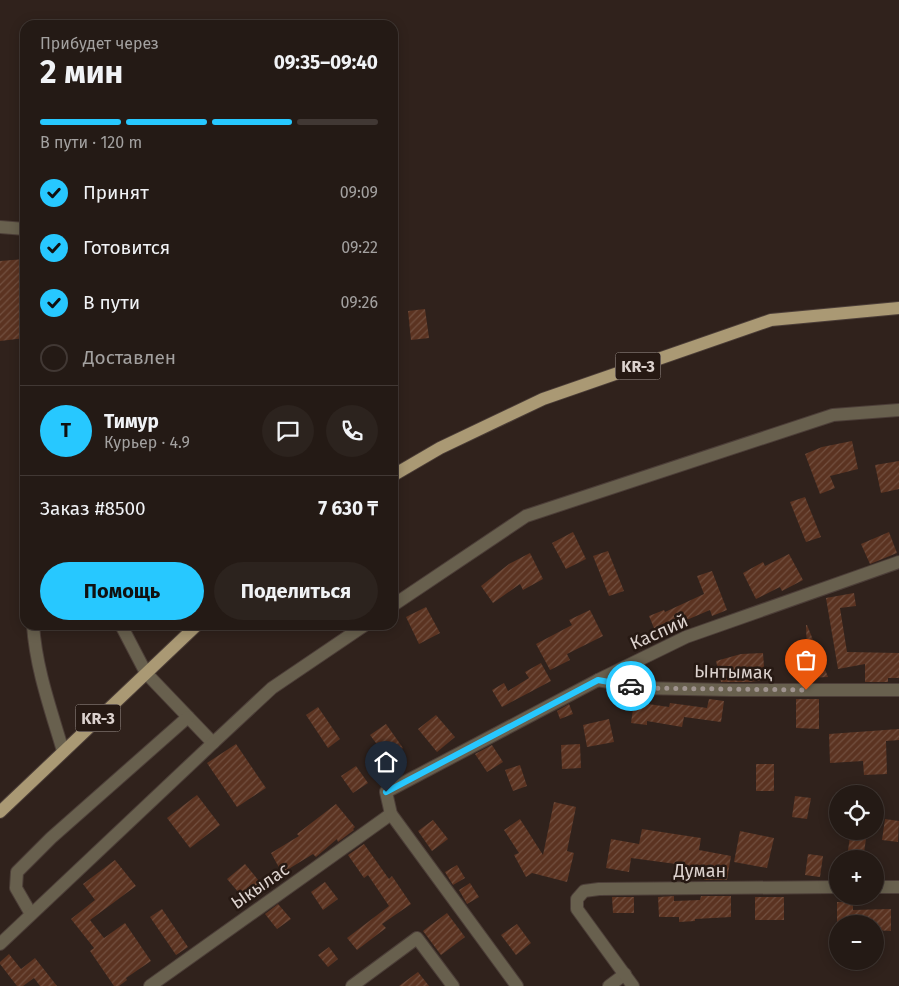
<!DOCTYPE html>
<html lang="ru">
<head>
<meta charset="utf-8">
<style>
  :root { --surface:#241a15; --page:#2c231e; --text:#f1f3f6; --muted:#a3a1a0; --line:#413834; --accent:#27c8ff }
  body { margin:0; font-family:"Fira Sans",sans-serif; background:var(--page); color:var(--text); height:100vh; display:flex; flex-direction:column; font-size:19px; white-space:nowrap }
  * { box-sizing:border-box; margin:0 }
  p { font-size:16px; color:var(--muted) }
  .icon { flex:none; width:28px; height:28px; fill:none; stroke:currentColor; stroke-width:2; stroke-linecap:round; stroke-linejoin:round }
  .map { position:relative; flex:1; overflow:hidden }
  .side { position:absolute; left:20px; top:20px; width:378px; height:610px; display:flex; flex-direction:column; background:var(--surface); border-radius:15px; box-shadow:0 2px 12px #0003,0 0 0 1px var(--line) }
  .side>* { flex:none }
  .buttons { position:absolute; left:829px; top:785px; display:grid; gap:10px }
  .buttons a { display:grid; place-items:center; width:55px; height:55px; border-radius:50%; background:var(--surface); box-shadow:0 2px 12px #0003,0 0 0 1px var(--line); font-size:25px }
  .pin { position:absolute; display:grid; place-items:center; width:42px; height:42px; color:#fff; margin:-51px -21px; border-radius:50% 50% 50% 0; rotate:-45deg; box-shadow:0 0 5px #0007 }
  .pin .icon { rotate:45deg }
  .courier { position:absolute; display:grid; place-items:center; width:50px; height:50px; margin:-25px; border:4px solid #27c8ff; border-radius:50%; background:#fff; color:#222; box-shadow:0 1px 6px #0007 }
  .head em { font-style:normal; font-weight:700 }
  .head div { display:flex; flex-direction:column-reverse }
  .head { display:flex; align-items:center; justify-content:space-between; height:85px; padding:0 20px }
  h1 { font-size:32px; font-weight:700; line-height:38px }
  .bar { display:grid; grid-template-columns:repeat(4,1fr); gap:8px 5px; align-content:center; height:60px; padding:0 20px }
  .bar i { height:6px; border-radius:4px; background:var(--line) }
  .bar .active { background:var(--accent) }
  .bar p { grid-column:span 4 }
  .line { display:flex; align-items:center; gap:12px; padding:0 20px; border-top:1px solid var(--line) }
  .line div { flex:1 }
  .round { display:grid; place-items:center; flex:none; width:52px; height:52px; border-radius:26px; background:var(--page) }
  ol { padding:0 20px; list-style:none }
  li { display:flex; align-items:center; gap:15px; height:55px }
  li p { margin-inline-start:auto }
  li .icon { padding:5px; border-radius:50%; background:var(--accent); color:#111; stroke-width:4 }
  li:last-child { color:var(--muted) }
  li i { width:28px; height:28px; border:2px solid var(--line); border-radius:50% }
  .primary-button { display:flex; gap:10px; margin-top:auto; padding:10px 20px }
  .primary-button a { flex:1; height:58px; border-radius:30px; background:var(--accent); color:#111; font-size:20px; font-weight:700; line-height:58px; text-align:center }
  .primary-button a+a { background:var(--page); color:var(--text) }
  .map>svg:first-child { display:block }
</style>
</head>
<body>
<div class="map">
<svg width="899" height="986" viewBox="0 0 899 986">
  <defs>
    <pattern id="building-hatch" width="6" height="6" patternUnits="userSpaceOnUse" patternTransform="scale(1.25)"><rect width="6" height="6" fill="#5b3321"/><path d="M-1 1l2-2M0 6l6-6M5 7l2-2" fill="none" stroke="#725040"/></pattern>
  </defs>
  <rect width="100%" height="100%" fill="#30221c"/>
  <g fill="url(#building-hatch)">
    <path d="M 25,259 L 25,338 L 0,341 L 0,261 Z"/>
    <path d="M 425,309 L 429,338 L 411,340 L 408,311 Z"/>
    <path d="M 852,441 L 858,469 L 830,476 L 835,488 L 820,494 L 805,454 L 822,447 Z"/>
    <path d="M 899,461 L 899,489 L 881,493 L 875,465 Z"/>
    <path d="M 805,497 L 821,537 L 806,542 L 790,502 Z"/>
    <path d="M 573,532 L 586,559 L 566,569 L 552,543 Z"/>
    <path d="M 889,532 L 897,553 L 870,564 L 861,544 Z"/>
    <path d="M 608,551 L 624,591 L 609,596 L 593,556 Z"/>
    <path d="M 530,553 L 543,579 L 523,590 L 520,584 L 493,603 L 481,586 L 509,564 Z"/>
    <path d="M 789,554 L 803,580 L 782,591 L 780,587 L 756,599 L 743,573 L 763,562 L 765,566 Z"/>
    <path d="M 712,571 L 727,610 L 712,616 L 710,610 L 656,633 L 649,616 L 664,610 L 665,612 L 704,594 L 697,576 Z"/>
    <path d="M 854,593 L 856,606 L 840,608 L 847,652 L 899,653 L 899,678 L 888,678 L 888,682 L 865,682 L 865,664 L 838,669 L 826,598 Z"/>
    <path d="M 426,607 L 440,633 L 419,644 L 406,617 Z"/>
    <path d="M 590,610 L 603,636 L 567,654 L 570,660 L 550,670 L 536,644 L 572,625 L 569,620 Z"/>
    <path d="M 806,625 L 807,625 L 828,677 L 808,678 Z"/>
    <path d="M 763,653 L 765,680 L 749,682 L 721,682 L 716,661 L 741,654 Z"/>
    <path d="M 541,663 L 551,681 L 502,707 L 492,690 L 504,683 L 508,691 L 529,678 L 525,672 Z"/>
    <path d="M 709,699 L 724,701 L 721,722 L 684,717 L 682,727 L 647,721 L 647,725 L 631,723 L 634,702 L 669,707 L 670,703 L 707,708 Z"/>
    <path d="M 796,699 L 819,699 L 819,729 L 796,728 Z"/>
    <path d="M 569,704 L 573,714 L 560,719 L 557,711 Z"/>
    <path d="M 318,707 L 340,739 L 328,748 L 306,715 Z"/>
    <path d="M 436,715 L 455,737 L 437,752 L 418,729 Z"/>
    <path d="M 609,719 L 614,742 L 587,747 L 583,725 Z"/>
    <path d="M 386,724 L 403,748 L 388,759 L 370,735 Z"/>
    <path d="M 899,729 L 899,740 L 886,741 L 887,774 L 864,775 L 863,761 L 830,763 L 829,734 Z"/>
    <path d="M 236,744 L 266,788 L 237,807 L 207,763 Z"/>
    <path d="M 580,744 L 581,768 L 562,769 L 561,745 Z"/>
    <path d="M 492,745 L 503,762 L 487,772 L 475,754 Z"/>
    <rect x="756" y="764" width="18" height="27"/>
    <path d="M 520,765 L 527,786 L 513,791 L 505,770 Z"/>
    <path d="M 356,766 L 368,783 L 353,793 L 341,776 Z"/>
    <path d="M 197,795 L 220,825 L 190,848 L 167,818 Z"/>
    <path d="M 795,796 L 811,798 L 807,819 L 792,817 Z"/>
    <path d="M 554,802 L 576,807 L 567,851 L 574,853 L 567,882 L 532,873 L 526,877 L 514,855 L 519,853 L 504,830 L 520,819 L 543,855 Z"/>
    <path d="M 336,804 L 355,827 L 353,829 L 354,830 L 338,842 L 337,839 L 316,857 L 313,854 L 282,873 L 271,853 L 299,836 L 297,834 Z"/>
    <path d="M 885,819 L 899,821 L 898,842 L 882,840 Z"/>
    <path d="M 433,820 L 448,839 L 432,851 L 418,831 Z"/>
    <path d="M 642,829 L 701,838 L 699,850 L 731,856 L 727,880 L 704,880 L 706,868 L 631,858 L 629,872 L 606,868 L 611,839 L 639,844 Z"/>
    <path d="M 740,831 L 774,838 L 767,868 L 734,862 Z"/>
    <path d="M 850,836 L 866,839 L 863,859 L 847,858 Z"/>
    <path d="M 364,844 L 389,879 L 392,876 L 411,904 L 382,924 L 386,928 L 357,950 L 347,938 L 389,906 L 368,875 L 364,878 L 348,855 Z"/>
    <path d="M 808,854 L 823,856 L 820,877 L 805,875 Z"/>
    <path d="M 115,860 L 136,886 L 90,920 L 104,938 L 125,923 L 151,961 L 126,978 L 127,980 L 119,986 L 114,986 L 90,951 L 94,948 L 71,919 L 95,900 L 83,884 Z"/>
    <path d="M 245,864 L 264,887 L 246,901 L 227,879 Z"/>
    <path d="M 457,865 L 465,878 L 453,885 L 445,872 Z"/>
    <path d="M 325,882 L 338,899 L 323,910 L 311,892 Z"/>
    <path d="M 470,883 L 479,897 L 467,904 L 459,890 Z"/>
    <path d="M 674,896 L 674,901 L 700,900 L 701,896 L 731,896 L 731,917 L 695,919 L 695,921 L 679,922 L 679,917 L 659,917 L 658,897 Z"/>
    <path d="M 612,897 L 634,897 L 634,913 L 613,913 Z"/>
    <rect x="755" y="897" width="29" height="23"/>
    <path d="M 837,902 L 853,902 L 853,910 L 891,909 L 891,931 L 875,930 L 876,924 L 837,923 Z"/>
    <path d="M 278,904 L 291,919 L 277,929 L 265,914 Z"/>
    <path d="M 162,909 L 188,947 L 176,955 L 150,917 Z"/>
    <path d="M 447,913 L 465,937 L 441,955 L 423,931 Z"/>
    <path d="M 517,924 L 531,943 L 516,955 L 501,935 Z"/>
    <path d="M 329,947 L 338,959 L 328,967 L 318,955 Z"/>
    <path d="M 9,954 L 21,969 L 35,958 L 57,986 L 40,986 L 34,978 L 23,986 L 17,986 L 0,964 L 0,962 Z"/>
    <path d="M 418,972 L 429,986 L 399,986 Z"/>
  </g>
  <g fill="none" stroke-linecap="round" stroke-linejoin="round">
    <defs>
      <g id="minor">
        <path d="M 0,227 L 25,229"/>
        <path d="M 392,606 L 526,516 L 833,415 L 899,410"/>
        <path d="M 33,625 C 36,669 51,710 63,751"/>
        <path d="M 121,625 L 146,673 L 213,743"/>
        <path d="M 598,680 L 641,688 L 731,690 L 899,690"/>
        <path d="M 875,887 L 899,887"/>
        <path d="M 31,914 L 16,888 L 17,872 L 51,838 L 188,717"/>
        <path d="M 0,944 L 213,743 L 272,688 L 365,625"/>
        <path d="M 150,986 L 391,814"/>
        <path d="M 352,986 L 417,938 L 453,986"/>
        <path d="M 517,986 L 391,814 L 386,792 L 598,680 L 686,637 L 899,562"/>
        <path d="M 609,986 L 625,974"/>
        <path d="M 633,986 L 577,909 L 577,899 L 584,891 L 599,889 L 838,887"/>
      </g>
      <g id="major">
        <path d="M 392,476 L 440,448 L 543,399 L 771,320 L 899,308"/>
        <path d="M 0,812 L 197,625"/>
      </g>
    </defs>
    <use href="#minor" stroke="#4c3e38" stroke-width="14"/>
    <use href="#major" stroke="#4c3e38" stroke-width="14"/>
    <use href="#minor" stroke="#68604e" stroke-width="12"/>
    <use href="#major" stroke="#aa9974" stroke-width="12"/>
  </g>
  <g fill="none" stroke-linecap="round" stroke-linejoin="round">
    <path stroke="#a09490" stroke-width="5" stroke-dasharray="0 9" d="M 631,686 L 641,688 L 806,690"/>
    <path stroke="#27c8ff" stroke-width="6" d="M 386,792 L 598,680 L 631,686"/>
  </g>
  <g text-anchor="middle" stroke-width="5" stroke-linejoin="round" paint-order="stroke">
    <g fill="#261913" stroke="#a59a96" stroke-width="1">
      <rect x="615.5" y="352.5" width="45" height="27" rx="4"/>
      <rect x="75.5" y="704.5" width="45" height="27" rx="4"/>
    </g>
    <g font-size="16" font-weight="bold" fill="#dcd2ce">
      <text x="638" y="372">KR-3</text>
      <text x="98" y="724">KR-3</text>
    </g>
    <g font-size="18" fill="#dcd2ce" stroke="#261913">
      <text transform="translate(659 632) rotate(-24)" y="6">Каспий</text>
      <text transform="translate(733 672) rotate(1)" y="6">Ынтымақ</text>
      <text x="700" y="877">Думан</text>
      <text transform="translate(260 886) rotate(-35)" y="6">Ыкылас</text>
    </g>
  </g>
</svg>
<div class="buttons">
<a><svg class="icon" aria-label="locate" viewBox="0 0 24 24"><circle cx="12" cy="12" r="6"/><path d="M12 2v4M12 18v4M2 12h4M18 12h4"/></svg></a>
<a>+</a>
<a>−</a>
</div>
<div class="pin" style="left:806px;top:690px;background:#ea580c"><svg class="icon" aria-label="bag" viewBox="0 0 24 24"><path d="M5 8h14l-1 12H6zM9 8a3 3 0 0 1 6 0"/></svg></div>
<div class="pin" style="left:386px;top:792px;background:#1f2937"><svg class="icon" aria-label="home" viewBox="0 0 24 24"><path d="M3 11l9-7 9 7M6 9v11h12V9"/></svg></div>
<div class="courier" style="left:631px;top:686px"><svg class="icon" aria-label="car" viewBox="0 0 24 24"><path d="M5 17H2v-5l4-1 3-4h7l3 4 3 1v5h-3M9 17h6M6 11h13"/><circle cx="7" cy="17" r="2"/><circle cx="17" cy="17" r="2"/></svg></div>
<section class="side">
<div class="head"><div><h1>2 мин</h1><p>Прибудет через</p></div><em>09:35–09:40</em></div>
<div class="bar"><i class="active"></i><i class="active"></i><i class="active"></i><i></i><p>В пути · 120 m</p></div>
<ol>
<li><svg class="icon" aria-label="check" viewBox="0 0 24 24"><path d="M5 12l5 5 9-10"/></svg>Принят<p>09:09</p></li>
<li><svg class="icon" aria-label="check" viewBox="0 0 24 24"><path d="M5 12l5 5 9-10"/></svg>Готовится<p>09:22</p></li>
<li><svg class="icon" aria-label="check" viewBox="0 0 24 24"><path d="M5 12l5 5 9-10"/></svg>В пути<p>09:26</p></li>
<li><i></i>Доставлен</li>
</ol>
<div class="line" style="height:90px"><b class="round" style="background:var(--accent);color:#111">Т</b><div><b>Тимур</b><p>Курьер · 4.9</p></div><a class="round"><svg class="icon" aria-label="chat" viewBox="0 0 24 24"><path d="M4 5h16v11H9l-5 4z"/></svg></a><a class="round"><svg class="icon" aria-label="phone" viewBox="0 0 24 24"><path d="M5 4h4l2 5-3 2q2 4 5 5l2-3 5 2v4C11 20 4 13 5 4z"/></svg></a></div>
<div class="line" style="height:65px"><div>Заказ #8500</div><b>7 630 ₸</b></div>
<div class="primary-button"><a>Помощь</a><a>Поделиться</a></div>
</section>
</div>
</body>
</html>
